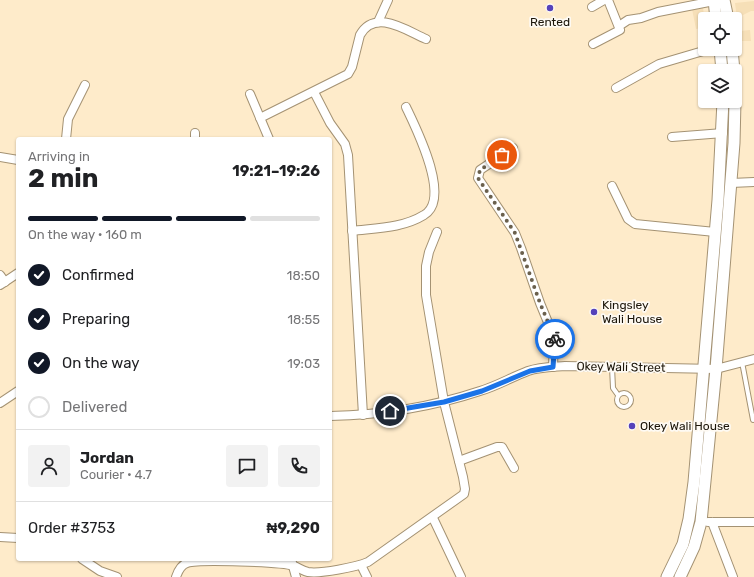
<!DOCTYPE html>
<html lang="en">
<head>
<meta charset="utf-8">
<style>
  :root { --surface:#fff; --page:#f2f2f2; --text:#202124; --muted:#757577; --line:#e0e0e0; --accent:#111827 }
  body { margin:0; font-family:Rubik,sans-serif; background:var(--page); color:var(--text); height:100vh; display:flex; flex-direction:column; font-size:15px; white-space:nowrap }
  * { box-sizing:border-box; margin:0 }
  p { font-size:13px; color:var(--muted) }
  .icon { flex:none; width:22px; height:22px; fill:none; stroke:currentColor; stroke-width:2; stroke-linecap:round; stroke-linejoin:round }
  .map { position:relative; flex:1; overflow:hidden }
  .side { position:absolute; left:16px; top:137px; width:316px; height:424px; display:flex; flex-direction:column; background:var(--surface); border-radius:4px; box-shadow:0 1px 3px #0004 }
  .side>* { flex:none }
  .tools { position:absolute; left:698px; top:12px; display:grid; gap:8px }
  .tools a { display:grid; place-items:center; width:44px; height:44px; border-radius:4px; background:var(--surface); box-shadow:0 1px 3px #0004; font-size:20px }
  .pin { position:absolute; display:grid; place-items:center; width:34px; height:34px; color:#fff; margin:-17px; border:2px solid #fff; border-radius:50%; box-shadow:0 1px 4px #0007 }
  .courier { position:absolute; display:grid; place-items:center; width:40px; height:40px; margin:-20px; border:3px solid #1a73e8; border-radius:50%; background:#fff; color:#222; box-shadow:0 1px 5px #0007 }
  .overview em { font-style:normal; font-weight:700 }
  .overview div { display:flex; flex-direction:column-reverse }
  .overview { display:flex; align-items:center; justify-content:space-between; height:68px; padding:0 12px }
  h1 { font-size:26px; font-weight:700; line-height:30px }
  .bar { display:grid; grid-template-columns:repeat(4,1fr); gap:6px 4px; align-content:center; height:48px; padding:0 12px }
  .bar i { height:5px; border-radius:3px; background:var(--line) }
  .bar .selected { background:var(--accent) }
  .bar p { grid-column:span 4 }
  .line { display:flex; align-items:center; gap:10px; padding:0 12px; border-top:1px solid var(--line) }
  .line div { flex:1 }
  .round { display:grid; place-items:center; flex:none; width:42px; height:42px; border-radius:4px; background:var(--page) }
  ol { padding:0 12px; list-style:none }
  li { display:flex; align-items:center; gap:12px; height:44px }
  li p { margin-inline-start:auto }
  li .icon { padding:4px; border-radius:50%; background:var(--accent); color:#fff; stroke-width:4 }
  li:last-child { color:var(--muted) }
  li i { width:22px; height:22px; border:2px solid var(--line); border-radius:50% }
  .map>svg:first-child { display:block }
</style>
</head>
<body>
<div class="map">
<svg width="754" height="577" viewBox="0 0 754 577">
  <rect width="100%" height="100%" fill="#feebca"/>
  <g fill="#f6dfb7">
    <path d="M 754,1 L 754,11 L 751,11 L 737,18 L 735,3 Z"/>
    <path d="M 703,7 L 705,27 L 696,29 L 692,9 Z"/>
    <path d="M 750,30 L 751,41 L 741,41 L 740,31 Z"/>
  </g>
  <g fill="none" stroke-linecap="round" stroke-linejoin="round">
    <defs>
      <g id="service">
        <path d="M 742,362 L 753,420"/>
        <path d="M 612,367 L 613,388 L 618,395"/>
        <circle cx="624" cy="400" r="7"/>
      </g>
      <g id="minor">
        <path d="M 592,7 L 604,0"/>
        <path d="M 378,22 L 388,0"/>
        <path d="M 619,26 L 628,20 L 641,18 L 658,12 L 714,1"/>
        <path d="M 593,44 L 620,30 L 608,0"/>
        <path d="M 616,88 L 659,64 L 710,49"/>
        <path d="M 314,92 L 330,123 L 345,144 L 348,155 L 363,415"/>
        <path d="M 250,94 L 269,139"/>
        <path d="M 260,118 L 348,74 L 352,67 L 360,35 C 375,8 407,31 426,39"/>
        <path d="M 195,133 L 195,139"/>
        <path d="M 672,137 L 723,133"/>
        <path d="M 66,139 L 68,119 L 85,85"/>
        <path d="M 513,148 L 480,170 L 478,178 L 515,233 L 521,248 L 540,303 L 554,337 L 553,367"/>
        <path d="M 0,157 L 18,160"/>
        <path d="M 731,183 L 754,182"/>
        <path d="M 612,186 L 628,219 L 635,224 L 715,232"/>
        <path d="M 352,231 C 377,228 403,228 424,215 C 452,199 416,128 406,107"/>
        <path d="M 0,275 L 5,282"/>
        <path d="M 0,285 L 18,273"/>
        <path d="M 0,403 L 18,391"/>
        <path d="M 330,416 C 380,415 432,407 480,391 C 497,386 512,377 528,371 C 540,367 553,367 565,366 L 716,369 L 754,359"/>
        <path d="M 459,461 L 497,447 L 502,447 L 514,468"/>
        <path d="M 433,518 L 461,577"/>
        <path d="M 708,522 L 754,522"/>
        <path d="M 712,522 L 733,577"/>
        <path d="M 0,537 L 18,538"/>
        <path d="M 82,559 L 100,571 L 117,577"/>
        <path d="M 291,559 L 296,577"/>
        <path d="M 361,565 L 367,577"/>
        <path d="M 176,577 C 178,571 181,565 187,563 C 198,559 282,562 294,566 C 299,568 303,571 308,572 C 321,574 356,567 368,562 L 464,494 L 465,489 L 463,477 L 444,402 L 426,295 L 426,266 L 429,252 L 437,232"/>
      </g>
      <g id="secondary">
        <path d="M 714,0 L 716,19"/>
        <path d="M 724,0 L 728,19"/>
        <path d="M 720,49 L 722,71"/>
        <path d="M 732,49 L 734,71"/>
        <path d="M 667,577 L 683,544 L 689,519 L 694,482 L 718,200 L 723,101"/>
        <path d="M 680,577 L 694,547 L 701,522 L 716,369 L 734,143 L 735,101"/>
      </g>
    </defs>
    <use href="#service" stroke="#a49273" stroke-width="6"/>
    <use href="#minor" stroke="#a49273" stroke-width="10"/>
    <use href="#secondary" stroke="#a49273" stroke-width="13"/>
    <use href="#service" stroke="#fff" stroke-width="4"/>
    <use href="#minor" stroke="#fff" stroke-width="8"/>
    <use href="#secondary" stroke="#fff" stroke-width="11"/>
  </g>
  <g fill="none" stroke-linecap="round" stroke-linejoin="round">
    <path stroke="#6a604d" stroke-width="4" stroke-dasharray="0 7.2" d="M 502,155 L 480,170 L 478,178 L 515,233 L 540,303 L 555,339"/>
    <path stroke="#1a73e8" stroke-width="5" d="M 390,411 L 444,402 L 482,391 L 530,371 L 553,367 L 555,339"/>
  </g>
  <g fill="#5542ba" stroke="#fefaf3" stroke-width="1.5">
    <circle cx="550" cy="8" r="4"/>
    <circle cx="594" cy="312" r="4"/>
    <circle cx="632" cy="426" r="4"/>
  </g>
  <g text-anchor="middle" stroke-width="3.5" stroke-linejoin="round" paint-order="stroke">
    <g font-size="12" fill="#1b1509" stroke="#fefaf3" text-anchor="start">
      <text x="550" y="26" text-anchor="middle">Rented</text>
      <text x="602" y="309">Kingsley<tspan x="602" dy="14">Wali House</tspan></text>
      <text x="640" y="430">Okey Wali House</text>
    </g>
    <g font-size="12" fill="#1b1509" stroke="#fefaf3">
      <text transform="translate(621 367) rotate(1)" y="4">Okey Wali Street</text>
    </g>
  </g>
</svg>
<div class="tools">
<a><svg class="icon" aria-label="locate" viewBox="0 0 24 24"><circle cx="12" cy="12" r="6"/><path d="M12 2v4M12 18v4M2 12h4M18 12h4"/></svg></a>
<a><svg class="icon" aria-label="layers" viewBox="0 0 24 24"><path d="M12 4l9 5-9 5-9-5zM3 14l9 5 9-5"/></svg></a>
</div>
<div class="pin" style="left:502px;top:155px;background:#ea580c"><svg class="icon" aria-label="bag" viewBox="0 0 24 24"><path d="M5 8h14l-1 12H6zM9 8a3 3 0 0 1 6 0"/></svg></div>
<div class="pin" style="left:390px;top:411px;background:#1f2937"><svg class="icon" aria-label="home" viewBox="0 0 24 24"><path d="M3 11l9-7 9 7M6 9v11h12V9"/></svg></div>
<div class="courier" style="left:555px;top:339px"><svg class="icon" aria-label="bike" viewBox="0 0 24 24"><circle cx="6" cy="16" r="4"/><circle cx="18" cy="16" r="4"/><path d="M6 16l4-8h5l3 8M10 8l3 8H6M13 5h3"/></svg></div>
<section class="side">
<div class="overview"><div><h1>2 min</h1><p>Arriving in</p></div><em>19:21–19:26</em></div>
<div class="bar"><i class="selected"></i><i class="selected"></i><i class="selected"></i><i></i><p>On the way · 160 m</p></div>
<ol>
<li><svg class="icon" aria-label="check" viewBox="0 0 24 24"><path d="M5 12l5 5 9-10"/></svg>Confirmed<p>18:50</p></li>
<li><svg class="icon" aria-label="check" viewBox="0 0 24 24"><path d="M5 12l5 5 9-10"/></svg>Preparing<p>18:55</p></li>
<li><svg class="icon" aria-label="check" viewBox="0 0 24 24"><path d="M5 12l5 5 9-10"/></svg>On the way<p>19:03</p></li>
<li><i></i>Delivered</li>
</ol>
<div class="line" style="height:72px"><a class="round"><svg class="icon" aria-label="person" viewBox="0 0 24 24"><circle cx="12" cy="8" r="4"/><path d="M4 21q1-7 8-7t8 7"/></svg></a><div><b>Jordan</b><p>Courier · 4.7</p></div><a class="round"><svg class="icon" aria-label="chat" viewBox="0 0 24 24"><path d="M4 5h16v11H9l-5 4z"/></svg></a><a class="round"><svg class="icon" aria-label="phone" viewBox="0 0 24 24"><path d="M5 4h4l2 5-3 2q2 4 5 5l2-3 5 2v4C11 20 4 13 5 4z"/></svg></a></div>
<div class="line" style="height:52px"><div>Order #3753</div><b>₦9,290</b></div>
</section>
</div>
</body>
</html>
